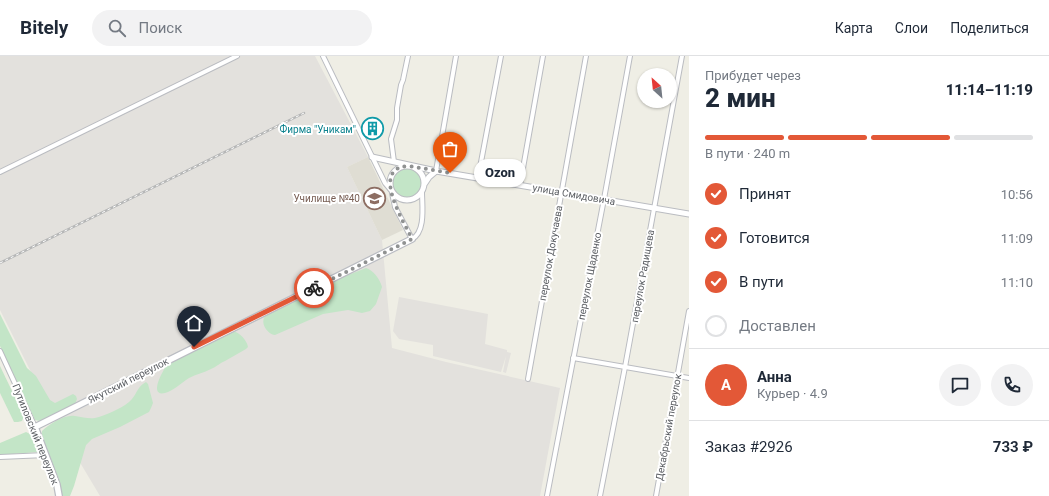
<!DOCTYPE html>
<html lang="ru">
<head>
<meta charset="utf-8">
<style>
  :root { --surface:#fff; --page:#f2f2f3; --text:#1f2937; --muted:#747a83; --line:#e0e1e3; --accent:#e35837 }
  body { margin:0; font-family:Roboto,sans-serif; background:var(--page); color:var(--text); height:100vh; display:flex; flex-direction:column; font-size:15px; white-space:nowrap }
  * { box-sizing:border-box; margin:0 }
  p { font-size:13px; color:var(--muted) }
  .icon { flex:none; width:22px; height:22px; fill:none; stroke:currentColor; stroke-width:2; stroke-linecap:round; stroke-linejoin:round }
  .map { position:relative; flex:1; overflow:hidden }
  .panel { display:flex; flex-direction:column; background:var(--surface); width:360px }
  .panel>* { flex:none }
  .needle { width:26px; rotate:333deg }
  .buttons { position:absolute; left:637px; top:12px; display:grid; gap:8px }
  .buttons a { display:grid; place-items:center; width:40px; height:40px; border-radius:50%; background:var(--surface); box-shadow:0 1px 3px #0004; font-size:20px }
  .pin { position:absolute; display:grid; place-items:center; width:34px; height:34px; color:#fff; margin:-41px -17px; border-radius:50% 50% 50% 0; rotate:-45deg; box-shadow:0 0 4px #0007 }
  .pin .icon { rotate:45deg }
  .courier { position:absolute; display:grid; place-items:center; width:40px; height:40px; margin:-20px; border:3px solid #e35837; border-radius:50%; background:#fff; color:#222; box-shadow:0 1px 5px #0007 }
  .bubble { position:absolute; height:28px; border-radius:14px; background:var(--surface); box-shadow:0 1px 3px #0004; font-size:13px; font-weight:800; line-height:28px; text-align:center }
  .headline em { font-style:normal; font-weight:800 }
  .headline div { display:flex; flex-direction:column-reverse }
  .headline { display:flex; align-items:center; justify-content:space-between; height:68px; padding:0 16px }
  h1 { font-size:26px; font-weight:800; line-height:30px }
  .bar { display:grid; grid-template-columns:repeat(4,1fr); gap:6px 4px; align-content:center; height:48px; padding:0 16px }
  .bar i { height:5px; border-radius:3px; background:var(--line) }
  .bar .current { background:var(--accent) }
  .bar p { grid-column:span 4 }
  .line { display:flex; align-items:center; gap:10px; padding:0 16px; border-top:1px solid var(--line) }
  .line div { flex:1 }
  .round { display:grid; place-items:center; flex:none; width:42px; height:42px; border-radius:21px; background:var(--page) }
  ol { padding:0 16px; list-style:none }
  li { display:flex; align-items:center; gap:12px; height:44px }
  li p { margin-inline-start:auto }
  li .icon { padding:4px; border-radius:50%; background:var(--accent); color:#fff; stroke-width:4 }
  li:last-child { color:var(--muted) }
  li i { width:22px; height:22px; border:2px solid var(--line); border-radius:50% }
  header { display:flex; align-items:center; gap:24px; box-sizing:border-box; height:56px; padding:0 20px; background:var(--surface); border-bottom:1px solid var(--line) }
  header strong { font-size:19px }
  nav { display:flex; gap:22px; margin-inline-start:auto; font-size:14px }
  .search { width:280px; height:36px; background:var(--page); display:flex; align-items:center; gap:10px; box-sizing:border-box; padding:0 14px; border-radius:22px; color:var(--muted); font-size:15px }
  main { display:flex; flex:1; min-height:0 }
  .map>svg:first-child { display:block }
</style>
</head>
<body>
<header>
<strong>Bitely</strong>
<div class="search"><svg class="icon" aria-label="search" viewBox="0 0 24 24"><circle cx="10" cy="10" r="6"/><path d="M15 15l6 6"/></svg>Поиск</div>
<nav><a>Карта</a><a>Слои</a><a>Поделиться</a></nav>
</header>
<main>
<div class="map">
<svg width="689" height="440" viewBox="0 0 689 440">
  <rect width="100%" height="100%" fill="#efeee5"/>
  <g fill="#e3e1dd">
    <path d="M 0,0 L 315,0 L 368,101 L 347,111 L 382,184 L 392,292 L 446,306 L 560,332 L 540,440 L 100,440 L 57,368 L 0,254 Z"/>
    <path d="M 399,241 L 488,258 L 485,288 L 507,294 L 507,296 L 511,297 L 506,317 L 503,316 L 506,300 L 501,316 L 433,300 L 433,289 L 399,283 L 393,275 Z"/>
  </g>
  <path fill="#dfddd3" d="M 368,101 L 403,174 L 382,184 L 347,111 Z"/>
  <g fill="#c3e5c7">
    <circle cx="407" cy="127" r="15"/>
    <path d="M 366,212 C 373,214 380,223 382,231 L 376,248 L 370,255 L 362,257 L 348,254 L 323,258 L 275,279 C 267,278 259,266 266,259 L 338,223 Z"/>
    <path d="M 0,258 L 27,312 L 36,320 L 50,344 L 55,347 L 73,338 L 76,340 L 77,343 L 75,348 L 44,364 L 40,365 L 35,364 L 0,290 Z"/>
    <path d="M 233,275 C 239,276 247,284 248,291 L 246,293 C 239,297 232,301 225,305 C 220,307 216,311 211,313 C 204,317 196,318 189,322 C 181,327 173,335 165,337 C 148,341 163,314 167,309 Z"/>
    <path d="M 0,310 L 24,360 L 22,365 L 18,366 L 14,366 L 0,337 Z"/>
    <path d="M 146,326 L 148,328 L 153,347 L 151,352 L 149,356 L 120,371 L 92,383 L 86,389 L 74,430 L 70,440 L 61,440 L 59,423 L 42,385 L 42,375 C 49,368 65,358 75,360 C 84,361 90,364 99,361 C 110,357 125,351 132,343 C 137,337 138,330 146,326 Z"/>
    <path d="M 26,376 L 32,379 L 39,394 L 38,396 L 0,399 L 0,387 Z"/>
  </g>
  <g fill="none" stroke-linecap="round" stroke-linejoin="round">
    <defs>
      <g id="minor">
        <path d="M 323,0 L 385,127 L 390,133"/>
        <path d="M 394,106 L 391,83 L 397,64 L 397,52 L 401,29 L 403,24 L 408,0"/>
        <path d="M 436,115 L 456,0"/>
        <path d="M 0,116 L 237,0"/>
        <path d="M 478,122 L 501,0"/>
        <path d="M 520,129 L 543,0"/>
        <path d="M 392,137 L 395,151 L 412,183 C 426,176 422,149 422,136"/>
        <path d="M 0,295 L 35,371"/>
        <path d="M 573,302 L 689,322"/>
        <path d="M 528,323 L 586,0"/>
        <path d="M 0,401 L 46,399"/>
        <path d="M 547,440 L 604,143 L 630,0"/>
        <path d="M 600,440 L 625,311 L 682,0"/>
        <path d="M 656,440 L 689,255"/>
      </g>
      <g id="tertiary">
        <path d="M 372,101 L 436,115 L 689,158"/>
        <circle cx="407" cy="127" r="17"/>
        <path d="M 425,127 L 429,121 L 436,115"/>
      </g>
      <path id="secondary" d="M 59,440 L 57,429 L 35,371 L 412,183"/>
    </defs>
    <use href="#minor" stroke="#babcc1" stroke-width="6"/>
    <use href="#tertiary" stroke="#babcc1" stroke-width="7"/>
    <use href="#secondary" stroke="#bbbdc3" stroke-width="8"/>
    <use href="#minor" stroke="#fff" stroke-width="4"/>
    <use href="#tertiary" stroke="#fff" stroke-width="5"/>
    <use href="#secondary" stroke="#fff" stroke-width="5.5"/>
    <defs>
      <path id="rail" d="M 0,207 L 304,57"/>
    </defs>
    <use href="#rail" stroke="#b6b7b7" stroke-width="2.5"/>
    <use href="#rail" stroke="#fff" stroke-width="1" stroke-dasharray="3" stroke-linecap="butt"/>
  </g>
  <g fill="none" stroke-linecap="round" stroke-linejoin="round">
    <path stroke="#909292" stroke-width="4" stroke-dasharray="0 7.2" d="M 314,232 L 412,183 C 404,166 369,111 409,110 L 450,117"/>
    <path stroke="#e35837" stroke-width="5" d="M 194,291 L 314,232"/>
  </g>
  <defs>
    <symbol id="building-ring" viewBox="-11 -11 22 22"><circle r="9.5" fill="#fff" stroke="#0f9aa8" stroke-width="1.5"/><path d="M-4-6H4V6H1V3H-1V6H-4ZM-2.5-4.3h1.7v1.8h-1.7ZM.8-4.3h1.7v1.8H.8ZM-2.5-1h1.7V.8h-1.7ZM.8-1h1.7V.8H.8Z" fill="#0f9aa8"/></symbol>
    <symbol id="university-ring" viewBox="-11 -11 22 22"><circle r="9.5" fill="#fff" stroke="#8d6e63" stroke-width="1.5"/><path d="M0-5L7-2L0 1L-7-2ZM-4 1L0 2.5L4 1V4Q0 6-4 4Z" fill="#8d6e63"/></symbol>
  </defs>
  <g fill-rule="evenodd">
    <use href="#building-ring" x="360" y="60" width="25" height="25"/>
    <use href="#university-ring" x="362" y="130" width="25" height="25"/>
  </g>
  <g text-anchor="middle" stroke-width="4" stroke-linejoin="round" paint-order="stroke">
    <g font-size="10" fill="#0d838f" stroke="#fff" text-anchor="end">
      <text x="356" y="77">Фирма "Уникам"</text>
    </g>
    <g font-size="10" fill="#5d6065" stroke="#fff">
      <text transform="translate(574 138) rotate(10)" y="4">улица Смидовича</text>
      <text transform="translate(550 197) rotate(-80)" y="4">переулок Докучаева</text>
      <text transform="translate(589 220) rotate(-79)" y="4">переулок Щаденко</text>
      <text transform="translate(642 220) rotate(-80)" y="4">переулок Радищева</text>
      <text transform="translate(128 324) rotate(-27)" y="4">Якутский переулок</text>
      <text transform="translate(668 371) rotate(-80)" y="4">Декабрьский переулок</text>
      <text transform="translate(36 378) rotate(68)" y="4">Путиловский переулок</text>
    </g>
    <g font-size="10" fill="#785e54" stroke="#fff" text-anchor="end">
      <text x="360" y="146">Училище №40</text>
    </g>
  </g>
</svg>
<div class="buttons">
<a><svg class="needle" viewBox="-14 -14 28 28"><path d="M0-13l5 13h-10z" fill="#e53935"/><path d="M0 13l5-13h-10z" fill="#747a83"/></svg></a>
</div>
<div class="pin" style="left:450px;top:117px;background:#ea580c"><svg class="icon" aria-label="bag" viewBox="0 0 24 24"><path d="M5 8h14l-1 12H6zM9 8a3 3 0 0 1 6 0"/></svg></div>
<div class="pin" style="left:194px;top:291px;background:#1f2937"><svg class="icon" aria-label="home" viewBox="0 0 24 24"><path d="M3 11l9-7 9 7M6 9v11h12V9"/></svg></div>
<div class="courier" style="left:314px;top:232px"><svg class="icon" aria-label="bike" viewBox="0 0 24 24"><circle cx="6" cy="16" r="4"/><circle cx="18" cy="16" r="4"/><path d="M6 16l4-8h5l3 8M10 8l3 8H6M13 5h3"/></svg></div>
<div class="bubble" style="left:474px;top:103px;width:52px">Ozon</div>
</div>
<section class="panel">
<div class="headline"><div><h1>2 мин</h1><p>Прибудет через</p></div><em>11:14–11:19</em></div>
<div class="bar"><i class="current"></i><i class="current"></i><i class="current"></i><i></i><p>В пути · 240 m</p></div>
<ol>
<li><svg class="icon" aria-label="check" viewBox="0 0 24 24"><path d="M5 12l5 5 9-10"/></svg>Принят<p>10:56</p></li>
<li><svg class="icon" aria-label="check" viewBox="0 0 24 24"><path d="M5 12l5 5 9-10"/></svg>Готовится<p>11:09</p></li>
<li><svg class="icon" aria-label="check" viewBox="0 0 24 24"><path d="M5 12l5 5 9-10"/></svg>В пути<p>11:10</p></li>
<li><i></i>Доставлен</li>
</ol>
<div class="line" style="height:72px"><b class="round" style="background:var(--accent);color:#fff">А</b><div><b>Анна</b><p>Курьер · 4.9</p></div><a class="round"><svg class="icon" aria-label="chat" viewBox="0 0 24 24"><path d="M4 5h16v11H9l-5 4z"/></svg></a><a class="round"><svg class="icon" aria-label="phone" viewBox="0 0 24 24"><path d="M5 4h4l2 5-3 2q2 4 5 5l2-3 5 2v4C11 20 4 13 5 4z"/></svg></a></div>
<div class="line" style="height:52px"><div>Заказ #2926</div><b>733 ₽</b></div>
</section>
</main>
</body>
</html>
